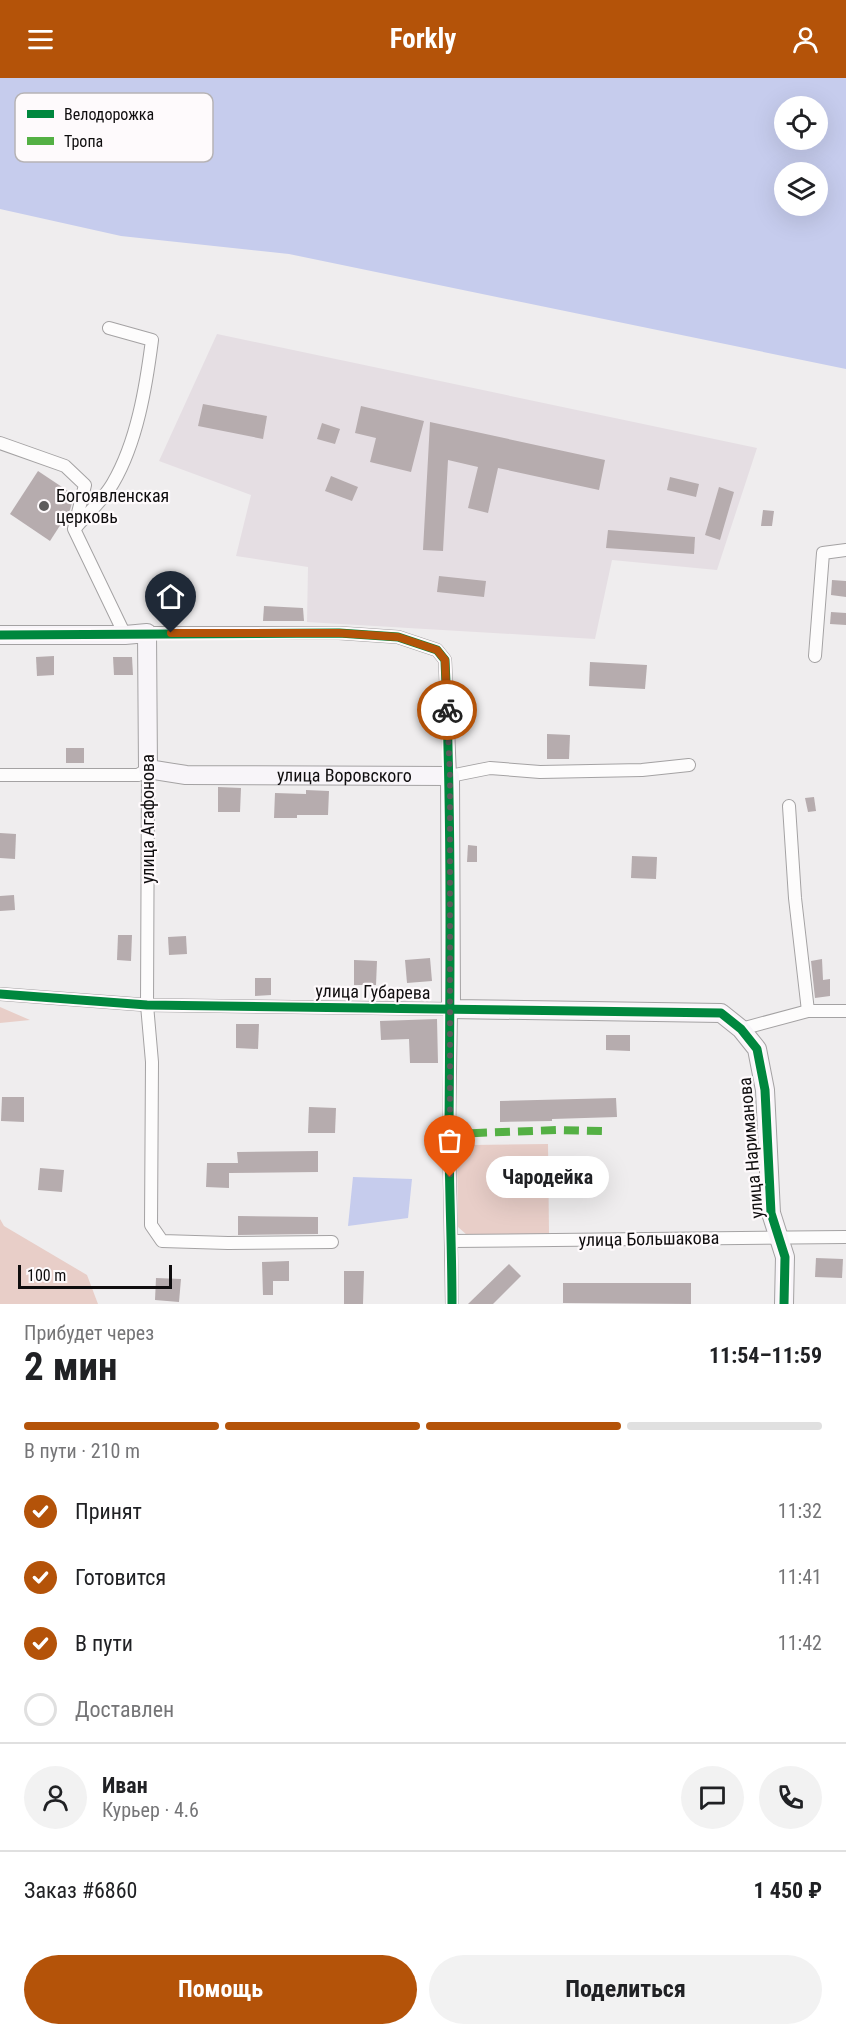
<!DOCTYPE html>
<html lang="ru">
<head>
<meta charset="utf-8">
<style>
  :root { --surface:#fff; --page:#f2f2f2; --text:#202124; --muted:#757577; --line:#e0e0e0; --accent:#b45309 }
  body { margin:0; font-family:"Roboto Condensed",sans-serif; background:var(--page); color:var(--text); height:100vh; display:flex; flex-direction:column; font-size:22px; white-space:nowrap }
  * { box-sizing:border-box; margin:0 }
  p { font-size:20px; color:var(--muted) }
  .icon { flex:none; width:33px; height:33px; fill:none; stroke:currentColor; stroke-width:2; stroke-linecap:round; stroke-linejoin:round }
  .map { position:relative; height:1226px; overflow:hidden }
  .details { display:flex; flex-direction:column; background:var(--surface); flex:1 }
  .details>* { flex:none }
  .tools { position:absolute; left:774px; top:18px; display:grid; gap:12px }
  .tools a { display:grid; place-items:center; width:54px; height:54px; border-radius:50%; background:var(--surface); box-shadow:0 6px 24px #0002; font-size:30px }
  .scale { position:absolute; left:18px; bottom:15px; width:154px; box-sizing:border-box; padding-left:6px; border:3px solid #0f0d0e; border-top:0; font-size:16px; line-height:21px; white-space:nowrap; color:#0f0d0e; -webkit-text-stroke:4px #fefafc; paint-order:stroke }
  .pin { position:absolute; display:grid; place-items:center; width:51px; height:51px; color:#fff; margin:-62px -26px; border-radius:50% 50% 50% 0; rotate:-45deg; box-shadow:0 0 6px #0007 }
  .pin .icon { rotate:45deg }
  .courier { position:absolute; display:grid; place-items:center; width:60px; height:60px; margin:-30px; border:4px solid #b45309; border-radius:50%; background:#fff; color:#222; box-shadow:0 2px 8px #0007 }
  .bubble { position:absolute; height:42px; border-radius:21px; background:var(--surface); box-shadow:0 6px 24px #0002; font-size:20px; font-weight:700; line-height:42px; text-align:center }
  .head em { font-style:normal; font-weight:700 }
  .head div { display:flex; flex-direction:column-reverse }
  .head { display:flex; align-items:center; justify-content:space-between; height:102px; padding:0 24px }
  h1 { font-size:39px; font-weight:700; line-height:45px }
  .bar { display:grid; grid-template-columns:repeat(4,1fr); gap:9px 6px; align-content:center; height:72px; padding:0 24px }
  .bar i { height:8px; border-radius:4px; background:var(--line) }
  .bar .on { background:var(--accent) }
  .bar p { grid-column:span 4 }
  .line { display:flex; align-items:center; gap:15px; padding:0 24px; border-top:2px solid var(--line) }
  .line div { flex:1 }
  .round { display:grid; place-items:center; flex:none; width:63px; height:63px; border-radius:32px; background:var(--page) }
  ol { padding:0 24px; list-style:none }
  li { display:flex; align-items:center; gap:18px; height:66px }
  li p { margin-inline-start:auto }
  li .icon { padding:6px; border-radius:50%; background:var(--accent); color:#fff; stroke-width:4 }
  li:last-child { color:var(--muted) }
  li i { width:33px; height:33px; border:3px solid var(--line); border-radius:50% }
  .button { display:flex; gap:12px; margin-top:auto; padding:12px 24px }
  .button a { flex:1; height:69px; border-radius:36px; background:var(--accent); color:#fff; font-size:24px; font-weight:700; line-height:69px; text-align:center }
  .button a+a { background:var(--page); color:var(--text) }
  header { display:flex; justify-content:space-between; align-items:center; height:78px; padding:0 24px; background:var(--accent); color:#fff; font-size:27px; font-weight:700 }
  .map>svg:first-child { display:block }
</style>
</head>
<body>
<header><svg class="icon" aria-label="menu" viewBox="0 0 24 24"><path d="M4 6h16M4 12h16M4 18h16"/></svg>Forkly<svg class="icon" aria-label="person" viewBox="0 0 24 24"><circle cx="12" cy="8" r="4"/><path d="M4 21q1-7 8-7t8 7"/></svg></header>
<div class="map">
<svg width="846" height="1226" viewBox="0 0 846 1226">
  <rect width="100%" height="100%" fill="#efedee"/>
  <path fill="#e5dee3" d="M 217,256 L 757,370 L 717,492 L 612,482 L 595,561 L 307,544 L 308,489 L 236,478 L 251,417 L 159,383 Z"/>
  <g fill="#e8cec8">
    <path d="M 0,929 L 30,942 L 0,945 Z"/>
    <path d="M 548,1066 L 549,1156 L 467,1157 L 458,1149 L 457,1074 L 470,1067 Z"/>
    <path d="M 0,1141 L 4,1148 L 87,1197 L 98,1226 L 0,1226 Z"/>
  </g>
  <g fill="#c6cced" fill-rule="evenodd">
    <path d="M 0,0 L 846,0 L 846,291 L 289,176 L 121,158 L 0,131 ZM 784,28 L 818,28 L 818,62 L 784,62 ZM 784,94 L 818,94 L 818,128 L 784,128 Z"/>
    <path d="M 353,1099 L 412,1101 L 408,1140 L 348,1148 Z"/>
  </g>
  <g fill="#b6acae">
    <path d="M 203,326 L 267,338 L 263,361 L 198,348 Z"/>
    <path d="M 361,328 L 424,343 L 411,394 L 370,384 L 376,360 L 355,355 Z"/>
    <path d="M 430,344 L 605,382 L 599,412 L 498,390 L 488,435 L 468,430 L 478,389 L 448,382 L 443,473 L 423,472 Z"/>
    <path d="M 322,345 L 340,351 L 335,366 L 317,361 Z"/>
    <path d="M 38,393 L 74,417 L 70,432 L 50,463 L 10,436 Z"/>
    <path d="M 331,398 L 358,409 L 352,423 L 325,413 Z"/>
    <path d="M 670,399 L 699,406 L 696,419 L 667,412 Z"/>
    <path d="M 719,409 L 734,414 L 720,462 L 705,457 Z"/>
    <path d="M 763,432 L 774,433 L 772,448 L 761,448 Z"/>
    <path d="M 608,452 L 695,459 L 694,476 L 606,470 Z"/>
    <path d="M 439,498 L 486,503 L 484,519 L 437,514 Z"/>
    <path d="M 832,502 L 846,503 L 846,519 L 831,517 Z"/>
    <path d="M 264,528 L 303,530 L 304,543 L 263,543 Z"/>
    <path d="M 831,534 L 846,535 L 846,547 L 830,546 Z"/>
    <path d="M 54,578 L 54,597 L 37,598 L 36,579 Z"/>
    <path d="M 113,579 L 132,579 L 133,597 L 114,597 Z"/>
    <path d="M 590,584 L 647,587 L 645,611 L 589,608 Z"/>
    <path d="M 547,656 L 570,657 L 569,681 L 547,681 Z"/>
    <rect x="66" y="670" width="18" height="15"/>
    <path d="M 218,709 L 241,710 L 240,734 L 218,734 Z"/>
    <path d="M 306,712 L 329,713 L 328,737 L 297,737 L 297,740 L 274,740 L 275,715 L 306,716 Z"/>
    <path d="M 814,719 L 816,733 L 808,734 L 805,720 Z"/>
    <path d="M 0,755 L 16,756 L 15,781 L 0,780 Z"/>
    <path d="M 468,767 L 477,768 L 477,784 L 467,784 Z"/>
    <path d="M 632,778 L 657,779 L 656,801 L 631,800 Z"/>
    <path d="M 14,817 L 15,832 L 0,833 L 0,818 Z"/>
    <path d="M 118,857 L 132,857 L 131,883 L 117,882 Z"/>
    <path d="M 186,858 L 187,876 L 169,877 L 168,859 Z"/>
    <path d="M 430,880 L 432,903 L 407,905 L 405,882 Z"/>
    <path d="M 822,881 L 823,902 L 830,901 L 830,918 L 815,920 L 811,883 Z"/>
    <path d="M 354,882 L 377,883 L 376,907 L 354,907 Z"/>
    <path d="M 255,900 L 271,900 L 271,917 L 255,918 Z"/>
    <path d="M 437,941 L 438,985 L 410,985 L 409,961 L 381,962 L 380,943 Z"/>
    <path d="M 236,946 L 259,946 L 258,971 L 236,970 Z"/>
    <path d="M 606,957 L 630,957 L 630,973 L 606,972 Z"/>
    <path d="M 2,1019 L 24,1019 L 24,1044 L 1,1043 Z"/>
    <path d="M 616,1020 L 617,1039 L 552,1041 L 552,1043 L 500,1044 L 500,1023 Z"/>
    <path d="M 309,1029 L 336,1030 L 335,1055 L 308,1055 Z"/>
    <path d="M 318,1073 L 318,1094 L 229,1095 L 229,1110 L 206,1109 L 207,1085 L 238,1085 L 237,1074 Z"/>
    <path d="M 40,1090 L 64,1092 L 62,1114 L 38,1112 Z"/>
    <path d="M 238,1138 L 318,1139 L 318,1156 L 238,1157 Z"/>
    <path d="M 816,1180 L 843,1181 L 842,1200 L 815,1199 Z"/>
    <path d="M 289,1183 L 289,1203 L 273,1203 L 273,1217 L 263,1217 L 262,1184 Z"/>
    <path d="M 509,1186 L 521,1198 L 493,1226 L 468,1226 Z"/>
    <path d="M 344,1193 L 364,1193 L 363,1226 L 344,1226 Z"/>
    <path d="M 156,1200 L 181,1201 L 179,1224 L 155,1222 Z"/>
    <path d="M 563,1205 L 691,1205 L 691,1226 L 563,1225 Z"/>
  </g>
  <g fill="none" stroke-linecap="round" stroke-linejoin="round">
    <defs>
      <g id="street">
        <path d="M 0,365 L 65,388 L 85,407 L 74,451 L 125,557"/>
        <path d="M 77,448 C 89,434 104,421 113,405 C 137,364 146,309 152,262 L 109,250"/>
        <path d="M 147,555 L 339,555 L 398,559 L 437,572 L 445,582 L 450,698 L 490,690 L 540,694 L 642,692 L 689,687"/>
        <path d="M 815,578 L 823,475 L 846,472"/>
        <path d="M 0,697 L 138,697 L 148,691 L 147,927 L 152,984 L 151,1147 L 162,1163 L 228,1165 L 332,1164"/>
        <path d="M 789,728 L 795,820 L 808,933"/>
        <path d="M 0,916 L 147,927 L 451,931 L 449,1056 L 452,1226"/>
        <path d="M 741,951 L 808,933 L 846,933"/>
        <path d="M 452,1163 L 846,1159"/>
      </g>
      <g id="secondary">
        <path id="s1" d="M 0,557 L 125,557 L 147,555 L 148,691 L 186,697 L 450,698 L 451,931 L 721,935 L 741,951 L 757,971 L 765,1012 L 771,1135 L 785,1179 L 784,1226"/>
      </g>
    </defs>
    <use href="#street" stroke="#a4a2a3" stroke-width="14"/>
    <use href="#secondary" stroke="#a4a2a3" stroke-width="20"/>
    <use href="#street" stroke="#fdfcfc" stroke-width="12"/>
    <use href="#secondary" stroke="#f8f5f9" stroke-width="18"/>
    <path stroke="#54b044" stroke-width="8" stroke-dasharray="15 8" stroke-linecap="butt" d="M 449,1056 L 558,1052 L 602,1053"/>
    <defs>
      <g id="cycleway">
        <path d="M 0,557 L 339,555 L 398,559 L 437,572 L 445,582 C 452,739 450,896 449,1054 C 449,1111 452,1169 452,1226"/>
        <path d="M 0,916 L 147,927 L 721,935 L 741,951 L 757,971 L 765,1012 L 771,1135 L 785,1179 L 784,1226"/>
      </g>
    </defs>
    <use href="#cycleway" stroke="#fefafc" stroke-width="13"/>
    <use href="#cycleway" stroke="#00873e" stroke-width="9"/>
  </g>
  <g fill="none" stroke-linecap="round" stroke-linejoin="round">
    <path stroke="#5d5b5c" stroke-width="6" stroke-dasharray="0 10.8" d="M 447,632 L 450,698 L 450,1099"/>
    <path stroke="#b45309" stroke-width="8" d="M 171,555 L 339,555 L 398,559 L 437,572 L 445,582 L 447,632"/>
  </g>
  <circle fill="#5d5b5c" stroke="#fefafc" stroke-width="2" cx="44" cy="428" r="6"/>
  <g text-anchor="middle" stroke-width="4.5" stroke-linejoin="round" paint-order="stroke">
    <g font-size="18" fill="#0f0d0e" stroke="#fefafc" text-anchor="start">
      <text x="56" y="424">Богоявленская<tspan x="56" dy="21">церковь</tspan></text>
    </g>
    <g font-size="18" fill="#0f0d0e" stroke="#fefafc">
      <text dy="6" stroke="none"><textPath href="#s1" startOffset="480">улица Воровского</textPath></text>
      <text transform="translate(148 741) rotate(-90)" y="6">улица Агафонова</text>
      <text transform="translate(373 914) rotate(1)" y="6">улица Губарева</text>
      <text transform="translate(751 1070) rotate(-95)" y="6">улица Нариманова</text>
      <text transform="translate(649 1161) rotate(-1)" y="6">улица Большакова</text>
    </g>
  </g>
  <rect x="15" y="15" width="198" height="69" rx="9" fill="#fefafc" stroke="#b6b3b5" stroke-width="1.5"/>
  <rect x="27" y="32" width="27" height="8" fill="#00873e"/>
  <rect x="27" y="59" width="27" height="8" fill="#54b044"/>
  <g font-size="16" fill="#0f0d0e">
    <text x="64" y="42">Велодорожка</text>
    <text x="64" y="69">Тропа</text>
  </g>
</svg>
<div class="tools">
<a><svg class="icon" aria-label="locate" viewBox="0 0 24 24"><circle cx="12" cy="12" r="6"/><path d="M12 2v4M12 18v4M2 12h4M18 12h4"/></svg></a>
<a><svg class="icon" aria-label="layers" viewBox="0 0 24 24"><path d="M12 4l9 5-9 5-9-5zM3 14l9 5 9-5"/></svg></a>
</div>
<div class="scale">100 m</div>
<div class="pin" style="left:450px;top:1099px;background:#ea580c"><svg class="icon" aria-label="bag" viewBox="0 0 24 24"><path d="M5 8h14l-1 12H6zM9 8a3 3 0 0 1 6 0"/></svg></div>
<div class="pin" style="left:171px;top:555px;background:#1f2937"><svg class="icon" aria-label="home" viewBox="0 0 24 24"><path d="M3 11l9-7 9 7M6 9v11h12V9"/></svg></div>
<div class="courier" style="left:447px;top:632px"><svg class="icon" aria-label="bike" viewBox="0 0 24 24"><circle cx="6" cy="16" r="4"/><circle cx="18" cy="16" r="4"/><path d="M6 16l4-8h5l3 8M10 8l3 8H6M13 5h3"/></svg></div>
<div class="bubble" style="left:486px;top:1078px;width:123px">Чародейка</div>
</div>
<section class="details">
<div class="head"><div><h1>2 мин</h1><p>Прибудет через</p></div><em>11:54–11:59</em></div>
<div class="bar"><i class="on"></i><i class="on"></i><i class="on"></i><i></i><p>В пути · 210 m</p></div>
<ol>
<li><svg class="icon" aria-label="check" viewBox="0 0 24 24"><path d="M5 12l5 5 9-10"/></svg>Принят<p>11:32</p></li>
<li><svg class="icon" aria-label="check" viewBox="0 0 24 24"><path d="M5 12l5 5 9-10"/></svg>Готовится<p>11:41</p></li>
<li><svg class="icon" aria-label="check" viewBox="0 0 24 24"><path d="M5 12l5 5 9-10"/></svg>В пути<p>11:42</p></li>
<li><i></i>Доставлен</li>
</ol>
<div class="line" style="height:108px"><a class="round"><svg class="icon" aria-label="person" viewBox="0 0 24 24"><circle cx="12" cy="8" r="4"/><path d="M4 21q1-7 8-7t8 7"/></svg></a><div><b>Иван</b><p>Курьер · 4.6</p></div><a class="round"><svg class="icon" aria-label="chat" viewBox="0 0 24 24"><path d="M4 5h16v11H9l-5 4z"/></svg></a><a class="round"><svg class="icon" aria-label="phone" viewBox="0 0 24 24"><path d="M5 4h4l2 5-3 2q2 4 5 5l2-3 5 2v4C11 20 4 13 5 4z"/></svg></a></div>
<div class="line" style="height:78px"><div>Заказ #6860</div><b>1 450 ₽</b></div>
<div class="button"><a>Помощь</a><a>Поделиться</a></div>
</section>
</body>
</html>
